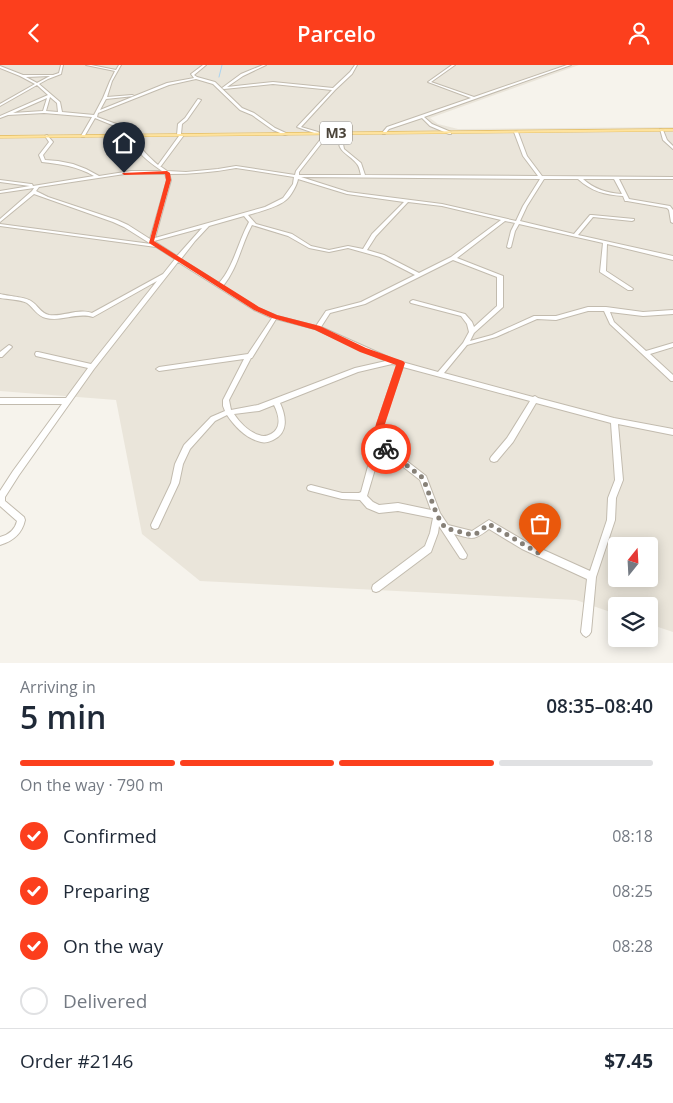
<!DOCTYPE html>
<html lang="en">
<head>
<meta charset="utf-8">
<style>
  :root { --surface:#fff; --page:#f6f6f7; --text:#1f2937; --muted:#747a83; --line:#e0e1e3; --accent:#fc3f1d }
  body { margin:0; font-family:"Open Sans",sans-serif; background:var(--page); color:var(--text); height:100vh; display:flex; flex-direction:column; font-size:19px; white-space:nowrap }
  * { box-sizing:border-box; margin:0 }
  p { font-size:16px; color:var(--muted) }
  .icon { flex:none; width:28px; height:28px; fill:none; stroke:currentColor; stroke-width:2; stroke-linecap:round; stroke-linejoin:round }
  .map { position:relative; height:598px; overflow:hidden }
  .sheet { display:flex; flex-direction:column; background:var(--surface); flex:1 }
  .sheet>* { flex:none }
  .needle { width:32px; rotate:18deg }
  .controls { position:absolute; left:608px; top:472px; display:grid; gap:10px }
  .controls a { display:grid; place-items:center; width:50px; height:50px; border-radius:5px; background:var(--surface); box-shadow:0 2px 12px #0003; font-size:25px }
  .pin { position:absolute; display:grid; place-items:center; width:42px; height:42px; color:#fff; margin:-51px -21px; border-radius:50% 50% 50% 0; rotate:-45deg; box-shadow:0 0 5px #0007 }
  .pin .icon { rotate:45deg }
  .courier { position:absolute; display:grid; place-items:center; width:50px; height:50px; margin:-25px; border:4px solid #fc3f1d; border-radius:50%; background:#fff; color:#222; box-shadow:0 1px 6px #0007 }
  .head em { font-style:normal; font-weight:600 }
  .head div { display:flex; flex-direction:column-reverse }
  .head { display:flex; align-items:center; justify-content:space-between; height:85px; padding:0 20px }
  h1 { font-size:32px; font-weight:600; line-height:38px }
  .bar { display:grid; grid-template-columns:repeat(4,1fr); gap:8px 5px; align-content:center; height:60px; padding:0 20px }
  .bar i { height:6px; border-radius:4px; background:var(--line) }
  .bar .current { background:var(--accent) }
  .bar p { grid-column:span 4 }
  .line { display:flex; align-items:center; gap:12px; padding:0 20px; border-top:1px solid var(--line) }
  .line div { flex:1 }
  ol { padding:0 20px; list-style:none }
  li { display:flex; align-items:center; gap:15px; height:55px }
  li p { margin-inline-start:auto }
  li .icon { padding:5px; border-radius:50%; background:var(--accent); color:#fff; stroke-width:4 }
  li:last-child { color:var(--muted) }
  li i { width:28px; height:28px; border:2px solid var(--line); border-radius:50% }
  header { display:flex; justify-content:space-between; align-items:center; height:65px; padding:0 20px; background:var(--accent); color:#fff; font-size:22px; font-weight:600 }
  .map>svg:first-child { display:block }
</style>
</head>
<body>
<header><svg class="icon" aria-label="back" viewBox="0 0 24 24"><path d="M15 5l-7 7 7 7"/></svg>Parcelo<svg class="icon" aria-label="person" viewBox="0 0 24 24"><circle cx="12" cy="8" r="4"/><path d="M4 21q1-7 8-7t8 7"/></svg></header>
<div class="map">
<svg width="673" height="598" viewBox="0 0 673 598">
  <rect width="100%" height="100%" fill="#f6f3ec"/>
  <path fill="#eae5da" fill-rule="evenodd" d="M 0,0 L 579,0 L 430,53 L 438,59 L 458,64 L 673,62 L 673,567 L 649,559 L 649,541 L 616,541 L 616,549 L 576,535 L 200,516 L 142,469 L 116,335 L 0,326 ZM 616,481 L 649,481 L 649,514 L 616,514 Z"/>
  <g fill="none" stroke-linecap="round" stroke-linejoin="round">
    <path stroke="#a9d4f2" stroke-width="1" d="M 219,12 L 222,0"/>
    <defs>
      <g id="minor">
        <path d="M 61,0 L 63,0 L 61,9 L 48,14 L 39,19 L 60,37 L 62,47 L 94,50 L 103,33 L 110,16 L 115,6 L 86,0 L 91,0 L 116,5 L 119,0 L 121,0 L 112,16 L 107,32 L 132,30 L 134,31 L 106,34 L 100,45 L 167,18 L 194,13 L 191,9 L 203,0 L 206,0 L 194,10 L 197,12 L 215,17 L 242,43 L 254,48 L 275,63 L 288,69 L 285,70 L 273,65 L 252,50 L 240,45 L 213,19 L 196,14 L 169,20 L 98,48 L 97,52 L 119,60 L 126,71 L 124,72 L 123,72 L 117,62 L 95,53 L 84,72 L 82,72 L 81,71 L 92,52 L 44,48 L 8,50 L 0,53 L 0,51 L 48,30 L 37,20 L 0,41 L 0,39 L 35,19 L 20,11 L 0,3 L 0,1 L 23,10 L 53,10 L 59,8 ZM 50,11 L 37,18 L 26,12 ZM 50,32 L 57,38 L 58,47 L 46,46 ZM 47,33 L 43,46 L 13,48 Z"/>
        <path d="M 263,0 L 266,0 L 243,11 L 227,22 L 273,17 L 333,23 L 350,7 L 355,0 L 357,0 L 352,9 L 335,25 L 301,62 L 318,67 L 319,68 L 317,69 L 297,62 L 332,25 L 273,19 L 224,24 L 222,23 L 241,9 Z"/>
        <path d="M 452,0 L 455,0 L 431,17 L 474,32 L 567,0 L 571,0 L 424,52 L 432,59 L 451,67 L 451,69 L 449,69 L 430,61 L 422,53 L 389,64 L 385,69 L 383,69 L 382,68 L 387,62 L 471,33 L 428,17 Z"/>
        <path d="M 198,34 L 201,35 L 187,55 L 182,59 L 181,69 L 184,70 L 161,101 L 160,101 L 167,106 L 186,107 L 218,104 L 236,101 L 295,110 L 296,106 L 320,75 L 321,68 L 323,67 L 325,68 L 324,75 L 299,107 L 299,110 L 361,110 C 360,106 359,101 357,99 C 348,87 330,85 345,67 L 347,68 L 343,79 L 344,84 L 361,98 L 365,110 L 538,111 L 523,91 L 514,67 L 516,66 L 518,67 L 527,91 L 542,111 L 673,112 L 673,114 L 619,114 L 629,134 L 670,141 L 673,145 L 673,158 L 671,157 L 669,145 L 667,143 L 627,136 L 625,136 L 623,131 C 605,130 591,126 578,114 L 544,114 L 527,141 L 520,156 L 574,169 L 590,150 L 592,150 L 634,154 L 634,155 L 632,156 L 593,152 L 578,170 L 673,191 L 673,195 L 607,179 L 606,206 L 632,223 L 633,224 L 632,225 L 628,225 L 600,207 L 603,178 L 519,159 L 515,166 L 511,182 L 509,183 L 507,182 L 511,166 L 515,158 L 505,156 L 457,193 L 503,211 L 503,242 L 474,268 L 470,276 L 492,270 L 534,251 L 556,251 L 588,242 L 606,242 L 643,247 L 673,245 L 673,249 L 643,251 L 610,247 L 614,257 L 646,286 L 673,278 L 673,282 L 650,289 L 673,310 L 673,316 L 671,316 L 610,259 L 604,246 L 588,246 L 556,255 L 537,254 L 496,272 L 467,280 L 444,308 L 533,332 L 535,331 L 538,333 L 614,353 L 673,364 L 673,370 L 618,359 L 623,415 L 616,433 L 615,455 L 596,512 L 591,567 L 589,570 L 586,572 L 583,570 L 581,567 L 587,514 L 522,484 L 489,464 C 473,476 473,474 454,469 L 467,490 L 466,493 L 463,494 L 460,493 L 439,461 L 438,468 L 431,487 L 379,526 L 376,527 L 373,526 L 372,523 L 373,520 L 425,481 L 430,468 L 433,453 L 398,446 L 379,448 L 367,443 L 360,435 L 342,434 L 311,426 L 308,425 L 307,423 L 308,421 L 311,420 L 342,428 L 359,428 L 361,427 L 370,394 L 377,359 L 397,300 L 392,299 L 358,307 L 280,338 C 286,351 289,368 273,375 C 269,377 265,378 261,377 C 247,374 235,362 227,350 L 215,356 L 190,384 L 183,399 L 179,418 L 158,463 L 155,464 L 152,463 L 151,460 L 171,418 L 175,399 L 184,380 L 211,352 L 225,346 L 223,341 L 223,335 L 244,294 L 159,306 L 156,304 L 159,302 L 248,289 L 272,253 L 254,245 L 178,197 L 94,304 L 19,410 L 5,432 L 5,436 L 24,452 L 25,455 C 22,469 13,476 0,480 L 0,472 C 8,470 15,465 17,456 L 0,441 L 0,426 L 13,406 L 62,339 L 0,339 L 0,333 L 66,333 L 88,303 L 36,291 L 35,289 L 36,287 L 38,287 L 91,299 L 157,216 L 93,252 C 76,247 62,257 46,253 C 37,251 34,243 27,238 C 22,235 7,234 0,233 L 0,229 C 7,231 26,232 31,236 C 38,240 40,248 49,250 C 64,252 78,243 92,248 L 163,209 L 175,194 L 156,182 L 0,161 L 0,159 L 151,179 L 124,162 L 113,157 L 34,129 L 0,157 L 0,154 L 32,126 L 34,123 L 0,128 L 0,126 L 30,121 L 0,117 L 0,115 L 31,119 L 32,119 L 33,121 L 94,111 C 77,101 60,99 42,97 L 39,90 L 49,77 L 45,71 L 47,70 L 53,77 L 43,90 L 45,95 L 58,96 L 73,99 L 86,104 L 99,111 L 131,106 L 162,106 C 149,97 135,87 131,71 L 134,70 C 139,83 148,91 158,100 L 179,71 L 177,70 L 178,59 L 185,53 ZM 236,103 L 294,112 L 293,119 L 283,133 L 265,142 L 155,173 L 171,115 L 169,109 C 192,109 214,107 236,103 ZM 131,108 L 165,109 L 167,115 L 150,174 L 128,160 L 117,155 L 48,132 L 36,126 L 39,122 ZM 301,112 L 540,114 L 523,141 L 516,156 L 442,139 L 348,127 ZM 298,114 L 347,129 L 404,137 L 372,169 L 363,184 L 348,181 L 329,185 L 311,181 L 292,169 L 256,159 L 248,150 C 259,147 278,142 286,135 C 291,131 297,120 298,114 ZM 583,114 L 614,114 L 622,129 C 607,128 594,124 583,114 ZM 408,137 L 442,141 L 501,155 L 451,192 L 419,208 L 384,190 L 367,185 L 376,171 ZM 244,151 L 249,157 C 238,177 234,201 219,218 L 181,194 L 195,176 L 209,161 ZM 252,160 L 288,171 L 309,183 L 329,187 L 348,183 L 380,192 L 415,210 L 361,237 L 326,246 L 316,261 L 277,251 L 258,243 L 223,221 C 238,203 241,180 252,160 ZM 202,163 L 177,191 L 154,176 ZM 453,195 L 497,212 L 497,241 L 474,262 L 472,257 L 465,249 L 413,235 L 411,236 L 410,237 L 411,238 L 461,251 L 467,259 L 469,267 L 463,278 L 438,307 L 395,295 L 321,262 L 330,248 L 365,239 ZM 276,254 L 315,264 L 386,296 L 355,303 L 258,340 L 231,345 L 229,335 L 251,293 L 252,293 ZM 403,302 L 530,336 L 507,373 L 491,392 L 490,394 L 491,396 L 494,397 L 497,396 L 513,377 L 536,338 L 611,358 L 615,415 L 608,433 L 607,455 L 590,506 L 528,478 L 489,455 L 472,466 L 448,460 L 440,448 L 426,411 L 381,376 L 383,359 ZM 274,340 C 279,350 282,363 271,369 C 267,371 263,372 259,370 C 249,367 240,358 234,349 L 259,346 ZM 379,383 L 420,415 L 431,445 L 398,438 L 379,440 L 373,437 L 367,431 L 378,394 Z"/>
        <path d="M 660,64 L 663,65 L 667,75 L 673,81 L 673,84 L 663,75 Z"/>
        <path d="M 9,280 L 11,281 L 12,282 L 2,292 L 0,292 L 0,287 Z"/>
      </g>
      <path id="major" d="M 673,64 L 673,66 L 0,73 L 0,71 Z"/>
    </defs>
    <use href="#minor" stroke="#c2bbae" stroke-width="2"/>
    <use href="#major" stroke="#e6c16a" stroke-width="1"/>
    <use href="#minor" fill="#fff" fill-rule="evenodd"/>
    <use href="#major" fill="#ffe39c" fill-rule="evenodd"/>
  </g>
  <path fill="#fc3f1d" d="M 167,106 L 170,108 L 171,115 L 154,176 L 259,242 L 277,250 L 320,261 L 366,283 L 403,296 L 405,298 L 385,359 L 382,376 L 389,381 L 389,387 L 382,387 L 372,377 L 376,359 L 396,300 L 360,287 L 315,265 L 272,253 L 254,245 L 149,178 L 166,115 L 165,109 L 124,110 L 122,108 Z"/>
  <g fill="none" stroke-linecap="round" stroke-linejoin="round">
    <path stroke="#878178" stroke-width="5" stroke-dasharray="0 9" d="M 386,384 L 423,413 L 437,450 L 445,463 L 472,470 L 476,469 L 489,459 L 540,489"/>
  </g>
  <g text-anchor="middle" stroke-width="4.5" stroke-linejoin="round" paint-order="stroke">
    <rect fill="#fff" stroke="#817c74" stroke-width="1" x="320" y="56.5" width="32" height="23" rx="4"/>
    <g font-size="14" font-weight="bold" fill="#4b4439">
      <text x="336" y="73">M3</text>
    </g>
  </g>
</svg>
<div class="controls">
<a><svg class="needle" viewBox="-14 -14 28 28"><path d="M0-13l5 13h-10z" fill="#e53935"/><path d="M0 13l5-13h-10z" fill="#747a83"/></svg></a>
<a><svg class="icon" aria-label="layers" viewBox="0 0 24 24"><path d="M12 4l9 5-9 5-9-5zM3 14l9 5 9-5"/></svg></a>
</div>
<div class="pin" style="left:540px;top:489px;background:#ea580c"><svg class="icon" aria-label="bag" viewBox="0 0 24 24"><path d="M5 8h14l-1 12H6zM9 8a3 3 0 0 1 6 0"/></svg></div>
<div class="pin" style="left:124px;top:108px;background:#1f2937"><svg class="icon" aria-label="home" viewBox="0 0 24 24"><path d="M3 11l9-7 9 7M6 9v11h12V9"/></svg></div>
<div class="courier" style="left:386px;top:384px"><svg class="icon" aria-label="bike" viewBox="0 0 24 24"><circle cx="6" cy="16" r="4"/><circle cx="18" cy="16" r="4"/><path d="M6 16l4-8h5l3 8M10 8l3 8H6M13 5h3"/></svg></div>
</div>
<section class="sheet">
<div class="head"><div><h1>5 min</h1><p>Arriving in</p></div><em>08:35–08:40</em></div>
<div class="bar"><i class="current"></i><i class="current"></i><i class="current"></i><i></i><p>On the way · 790 m</p></div>
<ol>
<li><svg class="icon" aria-label="check" viewBox="0 0 24 24"><path d="M5 12l5 5 9-10"/></svg>Confirmed<p>08:18</p></li>
<li><svg class="icon" aria-label="check" viewBox="0 0 24 24"><path d="M5 12l5 5 9-10"/></svg>Preparing<p>08:25</p></li>
<li><svg class="icon" aria-label="check" viewBox="0 0 24 24"><path d="M5 12l5 5 9-10"/></svg>On the way<p>08:28</p></li>
<li><i></i>Delivered</li>
</ol>
<div class="line" style="height:65px"><div>Order #2146</div><b>$7.45</b></div>
</section>
</body>
</html>
